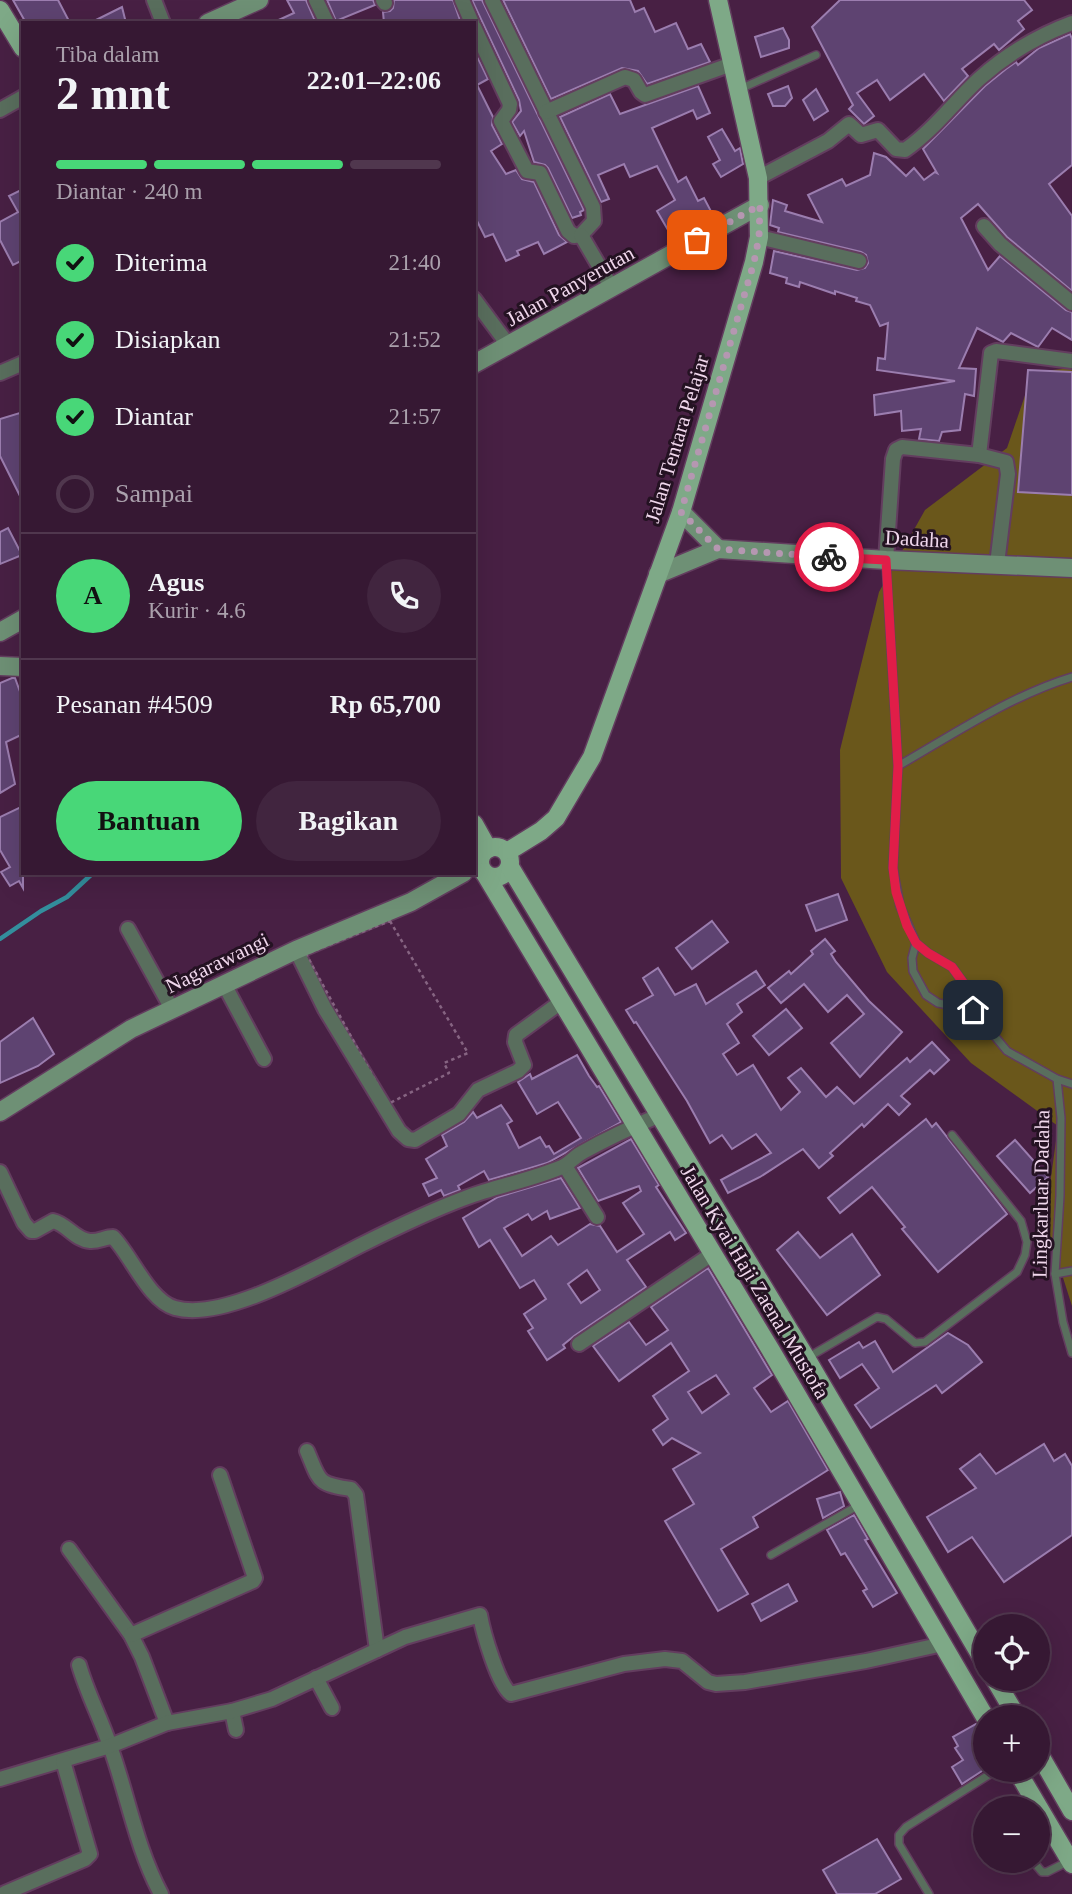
<!DOCTYPE html>
<html lang="id">
<head>
<meta charset="utf-8">
<style>
  :root { --surface:#361833; --page:#41253f; --text:#f1f3f6; --muted:#aaa0ac; --line:#50374e; --accent:#48d778 }
  body { margin:0; font-family:"Times New Roman",serif; background:var(--page); color:var(--text); height:100vh; display:flex; flex-direction:column; font-size:26px; white-space:nowrap }
  * { box-sizing:border-box; margin:0 }
  p { font-size:23px; color:var(--muted) }
  .icon { flex:none; width:38px; height:38px; fill:none; stroke:currentColor; stroke-width:2; stroke-linecap:round; stroke-linejoin:round }
  .map { position:relative; flex:1; overflow:hidden }
  .drawer { position:absolute; left:21px; top:21px; width:455px; height:854px; display:flex; flex-direction:column; background:var(--surface); border-radius:0px; box-shadow:0 7px 28px #0002,0 0 0 2px var(--line) }
  .drawer>* { flex:none }
  .tools { position:absolute; left:973px; top:1614px; display:grid; gap:14px }
  .tools a { display:grid; place-items:center; width:77px; height:77px; border-radius:50%; background:var(--surface); box-shadow:0 7px 28px #0002,0 0 0 2px var(--line); font-size:35px }
  .pin { position:absolute; display:grid; place-items:center; width:60px; height:60px; color:#fff; margin:-30px; border-radius:14px; box-shadow:0 4px 10px #0006 }
  .courier { position:absolute; display:grid; place-items:center; width:70px; height:70px; margin:-35px; border:5px solid #e11d48; border-radius:50%; background:#fff; color:#222; box-shadow:0 2px 9px #0007 }
  .head em { font-style:normal; font-weight:700 }
  .head div { display:flex; flex-direction:column-reverse }
  .head { display:flex; align-items:center; justify-content:space-between; height:119px; padding:0 35px }
  h1 { font-size:46px; font-weight:700; line-height:52px }
  .bar { display:grid; grid-template-columns:repeat(4,1fr); gap:10px 7px; align-content:center; height:84px; padding:0 35px }
  .bar i { height:9px; border-radius:5px; background:var(--line) }
  .bar .selected { background:var(--accent) }
  .bar p { grid-column:span 4 }
  .line { display:flex; align-items:center; gap:18px; padding:0 35px; border-top:2px solid var(--line) }
  .line div { flex:1 }
  .round { display:grid; place-items:center; flex:none; width:74px; height:74px; border-radius:37px; background:var(--page) }
  ol { padding:0 35px; list-style:none }
  li { display:flex; align-items:center; gap:21px; height:77px }
  li p { margin-inline-start:auto }
  li .icon { padding:7px; border-radius:50%; background:var(--accent); color:#111; stroke-width:4 }
  li:last-child { color:var(--muted) }
  li i { width:38px; height:38px; border:4px solid var(--line); border-radius:50% }
  .action { display:flex; gap:14px; margin-top:auto; padding:14px 35px }
  .action a { flex:1; height:80px; border-radius:42px; background:var(--accent); color:#111; font-size:28px; font-weight:700; line-height:80px; text-align:center }
  .action a+a { background:var(--page); color:var(--text) }
  .map>svg:first-child { display:block }
</style>
</head>
<body>
<div class="map">
<svg width="1072" height="1894" viewBox="0 0 1072 1894">
  <rect width="100%" height="100%" fill="#482044"/>
  <path fill="#6a571b" d="M 1072,368 L 1072,1306 L 1045,1221 L 1058,1126 L 971,1063 L 887,972 L 841,878 L 840,750 L 879,592 L 925,510 L 1007,448 L 1033,372 Z"/>
  <g fill="none" stroke-linecap="round" stroke-linejoin="round">
    <path stroke="#338e9d" stroke-width="4.5" d="M 0,939 L 41,911 L 67,897 L 93,873"/>
  </g>
  <g fill="#5e4371" stroke="#9b7daf" stroke-width="2" fill-rule="evenodd">
    <path d="M 13,0 L 58,0 L 70,23 L 26,23 Z"/>
    <path d="M 287,0 L 306,0 L 316,23 L 272,23 L 294,13 Z"/>
    <path d="M 327,0 L 373,0 L 375,5 L 336,21 Z"/>
    <path d="M 394,0 L 453,0 L 461,23 L 384,23 L 383,12 L 390,11 L 393,8 Z"/>
    <path d="M 472,0 L 482,0 L 584,210 L 580,212 L 581,215 L 572,218 L 548,168 L 545,165 L 534,162 L 524,131 L 520,136 L 512,122 L 521,111 L 519,100 Z"/>
    <path d="M 503,0 L 630,0 L 635,12 L 644,8 L 655,32 L 676,23 L 688,49 L 701,44 L 710,62 L 647,84 L 638,71 L 622,68 L 551,99 Z"/>
    <path d="M 840,0 L 1024,0 L 1032,10 L 1018,21 L 1024,29 L 999,50 L 994,44 L 962,69 L 968,76 L 944,101 L 924,74 L 890,100 L 877,80 L 857,93 L 874,116 L 864,124 L 849,109 L 853,105 L 812,27 Z"/>
    <path d="M 122,7 L 126,23 L 90,23 Z"/>
    <path d="M 783,28 L 789,40 L 789,48 L 761,57 L 755,37 Z"/>
    <path d="M 1070,34 L 1072,39 L 1072,165 L 1049,184 L 1072,216 L 1072,291 L 1007,237 L 978,204 L 961,218 L 988,270 L 1000,256 L 1066,310 L 1072,312 L 1072,340 L 1052,328 L 1038,347 L 1011,333 L 1003,342 L 977,328 L 959,368 L 976,369 L 974,396 L 965,394 L 960,430 L 942,432 L 939,441 L 919,439 L 921,429 L 902,431 L 901,411 L 875,415 L 874,395 L 955,381 L 877,370 L 878,358 L 885,359 L 888,323 L 880,326 L 870,305 L 856,301 L 857,298 L 835,291 L 835,294 L 800,282 L 799,287 L 786,283 L 787,278 L 770,273 L 774,251 L 857,270 L 865,268 L 868,263 L 866,255 L 861,252 L 778,232 L 779,228 L 770,225 L 773,200 L 787,205 L 785,211 L 822,222 L 808,195 L 842,179 L 846,186 L 870,175 L 874,153 L 886,157 L 906,176 L 914,168 L 924,180 L 935,172 L 937,173 L 923,149 L 985,86 L 1006,69 L 1016,62 L 1018,65 L 1039,48 Z"/>
    <path d="M 474,50 L 488,79 L 477,85 L 493,117 L 492,125 L 502,144 L 491,151 L 506,174 L 516,170 L 522,179 L 534,182 L 559,235 L 567,242 L 544,254 L 538,242 L 517,251 L 519,255 L 506,261 L 493,234 L 485,237 L 474,215 Z"/>
    <path d="M 698,86 L 710,113 L 697,119 L 693,110 L 652,128 L 678,182 L 686,177 L 698,201 L 704,198 L 714,217 L 691,230 L 689,227 L 672,237 L 657,211 L 675,200 L 657,166 L 630,177 L 624,164 L 598,175 L 609,199 L 601,202 L 560,117 L 610,94 L 620,114 Z"/>
    <path d="M 788,86 L 792,98 L 785,106 L 773,106 L 768,94 Z"/>
    <path d="M 816,89 L 828,111 L 814,120 L 803,100 Z"/>
    <path d="M 722,129 L 735,151 L 740,148 L 743,164 L 721,177 L 713,164 L 720,160 L 708,137 Z"/>
    <path d="M 23,189 L 23,260 L 13,265 L 0,240 L 0,222 L 18,212 L 9,196 Z"/>
    <path d="M 1028,370 L 1072,372 L 1072,495 L 1018,492 Z"/>
    <path d="M 23,412 L 23,502 L 0,456 L 0,419 Z"/>
    <path d="M 8,528 L 22,555 L 0,564 L 0,532 Z"/>
    <path d="M 12,678 L 15,678 L 23,700 L 23,734 L 6,742 L 15,784 L 0,793 L 0,683 Z"/>
    <path d="M 23,806 L 23,888 L 19,881 L 10,886 L 1,872 L 10,867 L 0,850 L 0,817 Z"/>
    <path d="M 838,894 L 847,920 L 816,931 L 806,905 Z"/>
    <path d="M 712,921 L 728,942 L 692,969 L 676,948 Z"/>
    <path d="M 825,939 L 835,951 L 831,954 L 836,962 L 869,1001 L 902,1032 L 860,1077 L 831,1043 L 864,1014 L 847,995 L 828,1012 L 804,984 L 781,1003 L 768,988 L 789,971 L 791,974 L 813,954 L 811,951 Z"/>
    <path d="M 658,968 L 675,995 L 696,984 L 706,1004 L 756,971 L 765,985 L 737,1004 L 742,1012 L 727,1024 L 739,1043 L 723,1054 L 737,1075 L 753,1065 L 781,1110 L 800,1092 L 788,1078 L 801,1068 L 826,1097 L 837,1087 L 854,1104 L 907,1058 L 910,1062 L 932,1042 L 949,1060 L 934,1074 L 930,1070 L 901,1096 L 910,1104 L 899,1115 L 888,1104 L 864,1127 L 862,1124 L 830,1153 L 833,1156 L 819,1168 L 803,1149 L 760,1177 L 728,1193 L 721,1180 L 771,1153 L 756,1134 L 732,1149 L 722,1135 L 710,1143 L 687,1101 L 636,1022 L 634,1023 L 626,1010 L 653,995 L 643,978 Z"/>
    <path d="M 786,1009 L 802,1028 L 769,1055 L 753,1036 Z"/>
    <path d="M 33,1018 L 54,1054 L 38,1066 L 0,1083 L 0,1042 Z"/>
    <path d="M 577,1055 L 589,1076 L 597,1087 L 599,1086 L 621,1122 L 547,1163 L 489,1180 L 484,1171 L 458,1186 L 460,1190 L 444,1196 L 441,1190 L 429,1196 L 423,1184 L 437,1178 L 426,1159 L 447,1146 L 442,1135 L 464,1122 L 473,1112 L 477,1118 L 501,1105 L 512,1121 L 507,1124 L 519,1148 L 540,1137 L 546,1147 L 549,1146 L 554,1154 L 581,1138 L 558,1102 L 537,1114 L 518,1082 L 530,1074 L 532,1079 Z"/>
    <path d="M 926,1119 L 932,1127 L 936,1123 L 1007,1214 L 938,1272 L 902,1229 L 905,1227 L 872,1187 L 840,1213 L 828,1198 Z"/>
    <path d="M 631,1139 L 659,1185 L 656,1187 L 686,1233 L 675,1240 L 670,1232 L 627,1260 L 646,1287 L 574,1336 L 563,1345 L 565,1348 L 547,1360 L 528,1331 L 533,1328 L 524,1314 L 546,1299 L 534,1280 L 520,1288 L 490,1240 L 479,1247 L 463,1218 L 498,1197 L 561,1178 L 580,1208 L 550,1219 L 547,1211 L 532,1220 L 528,1214 L 504,1228 L 522,1256 L 551,1236 L 558,1245 L 590,1224 L 600,1226 L 617,1252 L 644,1234 L 623,1203 L 641,1191 L 639,1186 L 598,1201 L 578,1168 ZM 587,1270 L 600,1290 L 581,1303 L 568,1284 Z"/>
    <path d="M 1015,1140 L 1048,1177 L 1030,1193 L 997,1156 Z"/>
    <path d="M 798,1232 L 820,1258 L 852,1234 L 880,1275 L 827,1315 L 777,1250 Z"/>
    <path d="M 708,1268 L 772,1375 L 754,1388 L 771,1412 L 788,1401 L 828,1470 L 753,1517 L 758,1527 L 721,1549 L 748,1594 L 718,1611 L 665,1521 L 694,1504 L 673,1469 L 700,1453 L 672,1438 L 663,1445 L 653,1430 L 668,1419 L 653,1396 L 689,1371 L 671,1343 L 619,1381 L 593,1346 L 629,1322 L 646,1345 L 668,1330 L 651,1307 ZM 716,1375 L 729,1394 L 702,1413 L 688,1392 Z"/>
    <path d="M 948,1333 L 968,1345 L 982,1362 L 942,1393 L 936,1385 L 871,1428 L 855,1405 L 879,1388 L 862,1364 L 840,1378 L 829,1360 L 859,1342 L 863,1348 L 875,1341 L 893,1372 Z"/>
    <path d="M 1044,1444 L 1054,1461 L 1065,1454 L 1072,1466 L 1072,1535 L 1004,1582 L 972,1537 L 948,1552 L 927,1517 L 976,1488 L 960,1469 L 980,1454 L 996,1474 Z"/>
    <path d="M 840,1492 L 844,1506 L 823,1518 L 817,1499 Z"/>
    <path d="M 854,1515 L 868,1539 L 865,1540 L 897,1593 L 873,1607 L 863,1591 L 867,1589 L 845,1553 L 841,1555 L 827,1530 Z"/>
    <path d="M 788,1584 L 797,1601 L 761,1621 L 752,1604 Z"/>
    <path d="M 976,1724 L 985,1732 L 985,1769 L 962,1784 L 952,1767 L 963,1760 L 955,1748 L 958,1746 L 953,1737 Z"/>
    <path d="M 877,1839 L 901,1879 L 875,1894 L 837,1894 L 823,1870 Z"/>
  </g>
  <g fill="none" stroke-linecap="round" stroke-linejoin="round">
    <defs>
      <g id="lane">
        <path d="M 740,89 L 816,55"/>
        <path d="M 886,562 L 898,766 L 893,868 L 900,906 L 916,943 L 928,953 L 952,967 L 965,985 L 973,1010 L 1007,1051 L 1057,1079 L 1061,1118 L 1060,1196 L 1055,1274 L 1063,1322 L 1072,1353"/>
        <path d="M 898,766 C 954,734 1010,696 1072,677"/>
        <path d="M 916,943 L 912,958 L 913,971 L 926,995 L 938,1003 L 973,1010"/>
        <path d="M 1057,1079 L 1072,1084"/>
        <path d="M 1055,1274 L 1072,1271"/>
        <path d="M 807,1358 L 877,1317 L 886,1319 L 915,1343 L 925,1342 L 1017,1272 L 1025,1255 L 1027,1242 L 1021,1221 L 952,1135"/>
        <path d="M 771,1555 L 859,1505"/>
        <path d="M 1032,1860 L 1042,1872 L 1047,1872 L 1069,1861"/>
        <path d="M 929,1894 L 899,1844 L 899,1835 L 906,1827 L 998,1769"/>
      </g>
      <g id="street">
        <path d="M 154,0 L 163,23"/>
        <path d="M 316,0 L 327,23"/>
        <path d="M 383,0 L 385,3"/>
        <path d="M 462,0 L 472,23"/>
        <path d="M 474,27 L 510,104 L 509,110 L 501,121 L 527,171 L 540,173 L 568,231 L 574,236 L 581,235 L 594,221 L 593,207 L 492,0"/>
        <path d="M 0,110 L 23,97"/>
        <path d="M 546,112 L 625,77 L 634,80 L 641,92 L 645,95 L 732,64"/>
        <path d="M 758,178 L 828,141 L 849,124 L 861,135 L 878,130 L 896,149 L 905,150 C 933,131 954,102 979,79 C 1007,54 1037,36 1072,23"/>
        <path d="M 984,226 L 1000,244 L 1072,303"/>
        <path d="M 581,235 L 612,288"/>
        <path d="M 759,237 L 859,261"/>
        <path d="M 474,299 L 509,346"/>
        <path d="M 0,373 L 23,363"/>
        <path d="M 979,455 L 991,353 L 996,351 L 1072,361"/>
        <path d="M 886,560 L 893,459 L 896,450 L 902,447 L 979,455 L 1006,462 L 1008,474 L 997,564"/>
        <path d="M 128,929 L 172,1009"/>
        <path d="M 296,950 L 325,1009 L 399,1131 L 408,1139 L 415,1140 L 459,1114 L 478,1090 L 518,1071 L 524,1065 L 515,1042 L 516,1035 L 561,1002"/>
        <path d="M 224,984 L 264,1059"/>
        <path d="M 565,1166 L 597,1217"/>
        <path d="M 0,1172 L 24,1223 L 31,1231 L 35,1231 L 53,1221 C 67,1224 75,1240 90,1241 C 98,1242 105,1237 113,1237 C 131,1255 149,1301 175,1308 C 224,1322 319,1266 363,1244 C 397,1227 430,1211 465,1198 C 497,1186 531,1180 562,1167 C 569,1164 575,1156 583,1152 C 608,1138 634,1126 660,1115"/>
        <path d="M 579,1344 L 712,1254"/>
        <path d="M 307,1451 C 320,1481 316,1484 351,1489 L 356,1495 L 377,1650"/>
        <path d="M 69,1549 L 131,1635 L 142,1657 L 167,1723"/>
        <path d="M 131,1635 L 253,1581 L 255,1578 L 220,1475"/>
        <path d="M 79,1665 C 87,1693 101,1719 110,1746 C 128,1796 136,1847 161,1894"/>
        <path d="M 316,1678 L 332,1708"/>
        <path d="M 232,1711 L 236,1730"/>
        <path d="M 0,1779 L 110,1746 L 167,1723 L 232,1711 L 272,1699 L 405,1637 L 480,1615 C 483,1632 498,1685 511,1694 L 624,1664 L 665,1659 L 682,1661 L 708,1682 L 716,1684 L 745,1682 L 866,1661 L 943,1644"/>
        <path d="M 5,1893 L 85,1859 L 90,1854 L 63,1761"/>
      </g>
      <g id="secondary">
        <path d="M 208,23 L 259,0"/>
        <path d="M 474,364 L 760,205"/>
        <path d="M 681,512 L 718,549"/>
        <path d="M 658,574 L 718,549 L 886,560 L 1072,568"/>
        <path d="M 0,632 L 23,619"/>
        <path d="M 0,666 L 23,667"/>
        <path d="M 474,867 L 480,863"/>
        <path d="M 0,1112 L 131,1029 L 296,950 L 411,902 L 463,873"/>
      </g>
      <g id="primary">
        <path d="M 0,10 L 23,48"/>
        <path d="M 474,824 L 488,849"/>
        <circle cx="495" cy="862" r="15"/>
        <path d="M 507,852 L 541,831 L 556,818 L 592,757 L 681,512 L 754,262 L 759,237 L 758,178 L 718,0"/>
        <path d="M 510,867 L 806,1358 L 985,1663"/>
        <path d="M 484,872 L 773,1354 L 985,1717"/>
        <path d="M 994,1678 L 1017,1717"/>
        <path d="M 1038,1752 L 1072,1811"/>
        <path d="M 1016,1769 L 1072,1864"/>
      </g>
    </defs>
    <use href="#lane" stroke="#633d5f" stroke-width="10"/>
    <use href="#street" stroke="#633d5f" stroke-width="18"/>
    <use href="#secondary" stroke="#633d5f" stroke-width="21"/>
    <use href="#primary" stroke="#633d5f" stroke-width="21"/>
    <path stroke="#866482" stroke-width="2.5" stroke-dasharray="3.5 3.5" stroke-linecap="butt" d="M 390,921 L 468,1053 L 444,1063 L 449,1073 L 388,1104 L 306,954 Z"/>
    <use href="#lane" stroke="#596e5d" stroke-width="7"/>
    <use href="#street" stroke="#596e5d" stroke-width="14"/>
    <use href="#secondary" stroke="#6e9075" stroke-width="18"/>
    <use href="#primary" stroke="#7ea987" stroke-width="18"/>
  </g>
  <g fill="none" stroke-linecap="round" stroke-linejoin="round">
    <path stroke="#b597b1" stroke-width="7" stroke-dasharray="0 12.6" d="M 697,240 L 760,205 L 759,237 L 754,262 L 681,512 L 718,549 L 829,557"/>
    <path stroke="#e11d48" stroke-width="9" d="M 829,557 L 886,560 L 898,766 L 893,868 L 896,892 L 907,926 L 916,943 L 928,953 L 952,967 L 965,985 L 973,1010"/>
  </g>
  <g text-anchor="middle" stroke-width="6" stroke-linejoin="round" paint-order="stroke">
    <g font-size="21" fill="#f0d7ec" stroke="#241222">
      <text transform="translate(570 286) rotate(-29)" y="7">Jalan Panyerutan</text>
      <text transform="translate(677 439) rotate(-73)" y="7">Jalan Tentara Pelajar</text>
      <text transform="translate(917 539) rotate(3)" y="7">Dadaha</text>
      <text transform="translate(217 963) rotate(-26)" y="7">Nagarawangi</text>
      <text transform="translate(1041 1194) rotate(-89)" y="7">Lingkarluar Dadaha</text>
      <text transform="translate(755 1282) rotate(59)" y="7">Jalan Kyai Haji Zaenal Mustofa</text>
    </g>
  </g>
</svg>
<div class="tools">
<a><svg class="icon" aria-label="locate" viewBox="0 0 24 24"><circle cx="12" cy="12" r="6"/><path d="M12 2v4M12 18v4M2 12h4M18 12h4"/></svg></a>
<a>+</a>
<a>−</a>
</div>
<div class="pin" style="left:697px;top:240px;background:#ea580c"><svg class="icon" aria-label="bag" viewBox="0 0 24 24"><path d="M5 8h14l-1 12H6zM9 8a3 3 0 0 1 6 0"/></svg></div>
<div class="pin" style="left:973px;top:1010px;background:#1f2937"><svg class="icon" aria-label="home" viewBox="0 0 24 24"><path d="M3 11l9-7 9 7M6 9v11h12V9"/></svg></div>
<div class="courier" style="left:829px;top:557px"><svg class="icon" aria-label="bike" viewBox="0 0 24 24"><circle cx="6" cy="16" r="4"/><circle cx="18" cy="16" r="4"/><path d="M6 16l4-8h5l3 8M10 8l3 8H6M13 5h3"/></svg></div>
<section class="drawer">
<div class="head"><div><h1>2 mnt</h1><p>Tiba dalam</p></div><em>22:01–22:06</em></div>
<div class="bar"><i class="selected"></i><i class="selected"></i><i class="selected"></i><i></i><p>Diantar · 240 m</p></div>
<ol>
<li><svg class="icon" aria-label="check" viewBox="0 0 24 24"><path d="M5 12l5 5 9-10"/></svg>Diterima<p>21:40</p></li>
<li><svg class="icon" aria-label="check" viewBox="0 0 24 24"><path d="M5 12l5 5 9-10"/></svg>Disiapkan<p>21:52</p></li>
<li><svg class="icon" aria-label="check" viewBox="0 0 24 24"><path d="M5 12l5 5 9-10"/></svg>Diantar<p>21:57</p></li>
<li><i></i>Sampai</li>
</ol>
<div class="line" style="height:126px"><b class="round" style="background:var(--accent);color:#111">A</b><div><b>Agus</b><p>Kurir · 4.6</p></div><a class="round"><svg class="icon" aria-label="phone" viewBox="0 0 24 24"><path d="M5 4h4l2 5-3 2q2 4 5 5l2-3 5 2v4C11 20 4 13 5 4z"/></svg></a></div>
<div class="line" style="height:91px"><div>Pesanan #4509</div><b>Rp 65,700</b></div>
<div class="action"><a>Bantuan</a><a>Bagikan</a></div>
</section>
</div>
</body>
</html>
